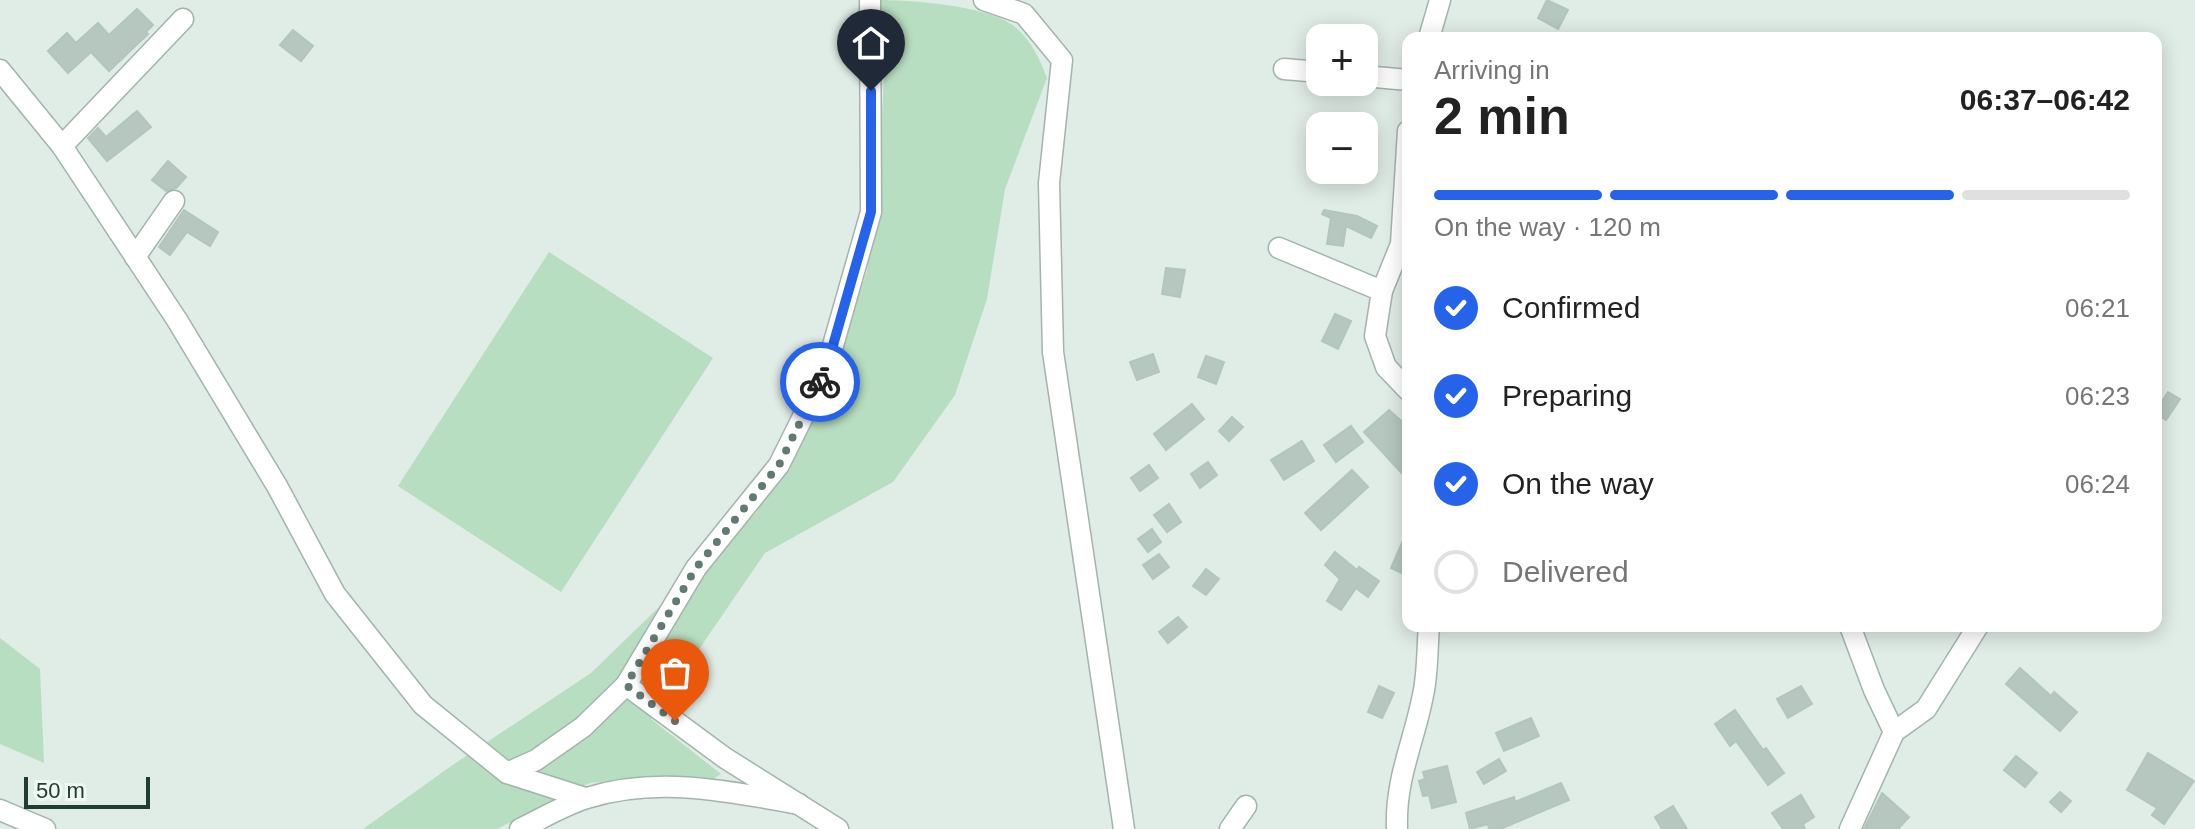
<!DOCTYPE html>
<html lang="en">
<head>
<meta charset="utf-8">
<style>
  :root { --surface:#fff; --page:#f6f6f6; --text:#222; --muted:#767676; --line:#e0e0e0; --accent:#2563eb }
  body { margin:0; font-family:Arial,sans-serif; background:var(--page); color:var(--text); height:100vh; display:flex; flex-direction:column; font-size:30px; white-space:nowrap }
  * { box-sizing:border-box; margin:0 }
  p { font-size:26px; color:var(--muted) }
  .icon { flex:none; width:44px; height:44px; fill:none; stroke:currentColor; stroke-width:2; stroke-linecap:round; stroke-linejoin:round }
  .map { position:relative; flex:1; overflow:hidden }
  .sheet { position:absolute; left:1402px; top:32px; width:760px; height:600px; display:flex; flex-direction:column; background:var(--surface); border-radius:16px; box-shadow:0 4px 20px #0003 }
  .sheet>* { flex:none }
  .buttons { position:absolute; left:1306px; top:24px; display:grid; gap:16px }
  .buttons a { display:grid; place-items:center; width:72px; height:72px; border-radius:16px; background:var(--surface); box-shadow:0 4px 20px #0003; font-size:40px }
  .scale { position:absolute; left:24px; bottom:20px; width:126px; box-sizing:border-box; padding-left:8px; border:4px solid #203d34; border-top:0; font-size:22px; line-height:28px; white-space:nowrap; color:#203d34; -webkit-text-stroke:6px #f1f8f4; paint-order:stroke }
  .pin { position:absolute; display:grid; place-items:center; width:68px; height:68px; color:#fff; margin:-82px -34px; border-radius:50% 50% 50% 0; rotate:-45deg; box-shadow:0 0 8px #0007 }
  .pin .icon { rotate:45deg }
  .courier { position:absolute; display:grid; place-items:center; width:80px; height:80px; margin:-40px; border:6px solid #2563eb; border-radius:50%; background:#fff; color:#222; box-shadow:0 2px 10px #0007 }
  .headline em { font-style:normal; font-weight:800 }
  .headline div { display:flex; flex-direction:column-reverse }
  .headline { display:flex; align-items:center; justify-content:space-between; height:136px; padding:0 32px }
  h1 { font-size:52px; font-weight:800; line-height:60px }
  .bar { display:grid; grid-template-columns:repeat(4,1fr); gap:12px 8px; align-content:center; height:96px; padding:0 32px }
  .bar i { height:10px; border-radius:6px; background:var(--line) }
  .bar .current { background:var(--accent) }
  .bar p { grid-column:span 4 }
  ol { padding:0 32px; list-style:none }
  li { display:flex; align-items:center; gap:24px; height:88px }
  li p { margin-inline-start:auto }
  li .icon { padding:8px; border-radius:50%; background:var(--accent); color:#fff; stroke-width:4 }
  li:last-child { color:var(--muted) }
  li i { width:44px; height:44px; border:4px solid var(--line); border-radius:50% }
  .map>svg:first-child { display:block }
</style>
</head>
<body>
<div class="map">
<svg width="2195" height="829" viewBox="0 0 2195 829">
  <rect width="100%" height="100%" fill="#e0ece6"/>
  <g fill="#b8dec1">
    <path d="M 880,0 C 912,0 989,6 1014,26 C 1031,40 1039,57 1047,78 L 1005,189 L 987,299 L 955,395 L 893,482 L 765,553 L 651,719 L 721,774 L 708,782 L 648,777 L 590,783 L 497,829 L 363,829 L 454,764 L 591,673 L 756,513 L 829,386 L 867,271 L 879,171 L 886,38 Z"/>
    <path d="M 549,252 L 713,358 L 561,592 L 398,486 Z"/>
    <path d="M 0,638 L 40,669 L 44,763 L 0,744 Z"/>
  </g>
  <g fill="#b5c7bf" stroke="#b2c6bd" stroke-width="2">
    <path d="M 1547,0 L 1568,10 L 1558,29 L 1538,18 Z"/>
    <path d="M 137,9 L 153,25 L 146,32 L 148,34 L 109,71 L 91,52 L 68,73 L 48,51 L 67,33 L 76,43 L 98,23 L 109,35 Z"/>
    <path d="M 293,30 L 313,46 L 301,61 L 280,45 Z"/>
    <path d="M 137,111 L 151,127 L 107,161 L 88,138 L 98,128 L 106,137 Z"/>
    <path d="M 168,161 L 186,177 L 176,188 L 166,191 L 152,180 Z"/>
    <path d="M 184,210 L 218,232 L 210,246 L 187,232 L 170,255 L 159,247 Z"/>
    <path d="M 1324,210 L 1357,216 L 1377,226 L 1371,238 L 1346,226 L 1343,246 L 1327,244 L 1331,218 L 1322,214 Z"/>
    <path d="M 1166,268 L 1185,270 L 1180,297 L 1162,294 Z"/>
    <path d="M 1335,314 L 1351,321 L 1338,349 L 1322,341 Z"/>
    <path d="M 1153,354 L 1159,372 L 1137,380 L 1130,362 Z"/>
    <path d="M 1206,356 L 1224,362 L 1216,384 L 1198,377 Z"/>
    <path d="M 2168,392 L 2180,399 L 2166,420 L 2156,414 L 2156,411 Z"/>
    <path d="M 1192,404 L 1204,419 L 1166,450 L 1154,434 Z"/>
    <path d="M 1389,410 L 1408,427 L 1408,480 L 1364,432 Z"/>
    <path d="M 1232,417 L 1243,427 L 1229,441 L 1219,431 Z"/>
    <path d="M 1351,426 L 1363,442 L 1336,462 L 1324,445 Z"/>
    <path d="M 1302,441 L 1314,461 L 1284,480 L 1271,460 Z"/>
    <path d="M 1208,462 L 1217,475 L 1200,488 L 1191,474 Z"/>
    <path d="M 1149,465 L 1158,478 L 1140,491 L 1131,478 Z"/>
    <path d="M 1352,470 L 1368,487 L 1321,530 L 1305,513 Z"/>
    <path d="M 1169,504 L 1181,522 L 1167,532 L 1154,515 Z"/>
    <path d="M 1152,529 L 1161,542 L 1148,552 L 1138,539 Z"/>
    <path d="M 1408,529 L 1408,576 L 1391,568 Z"/>
    <path d="M 1335,552 L 1357,570 L 1359,567 L 1379,581 L 1368,597 L 1356,588 L 1341,610 L 1327,601 L 1340,579 L 1325,565 Z"/>
    <path d="M 1159,554 L 1169,567 L 1153,579 L 1143,565 Z"/>
    <path d="M 1206,569 L 1219,579 L 1206,595 L 1193,586 Z"/>
    <path d="M 1178,617 L 1187,627 L 1168,643 L 1159,632 Z"/>
    <path d="M 2020,668 L 2051,696 L 2054,692 L 2077,712 L 2060,731 L 2006,684 Z"/>
    <path d="M 1379,686 L 1394,693 L 1382,718 L 1368,712 Z"/>
    <path d="M 1801,686 L 1812,704 L 1788,718 L 1777,699 Z"/>
    <path d="M 1735,710 L 1763,750 L 1766,748 L 1784,773 L 1768,785 L 1736,741 L 1730,746 L 1715,724 Z"/>
    <path d="M 1531,718 L 1539,736 L 1504,751 L 1496,733 Z"/>
    <path d="M 2148,753 L 2194,781 L 2164,824 L 2152,815 L 2157,808 L 2127,790 Z"/>
    <path d="M 2016,756 L 2037,773 L 2025,787 L 2004,770 Z"/>
    <path d="M 1499,759 L 1506,771 L 1484,784 L 1477,772 Z"/>
    <path d="M 1447,766 L 1456,802 L 1432,808 L 1429,795 L 1423,796 L 1419,781 L 1425,779 L 1423,772 Z"/>
    <path d="M 1561,783 L 1569,800 L 1500,829 L 1489,829 L 1488,824 L 1470,829 L 1466,813 L 1514,797 L 1515,802 Z"/>
    <path d="M 2060,792 L 2071,801 L 2061,812 L 2050,802 Z"/>
    <path d="M 1882,793 L 1909,817 L 1898,829 L 1864,829 Z"/>
    <path d="M 1801,795 L 1814,817 L 1803,824 L 1805,829 L 1783,829 L 1772,813 Z"/>
    <path d="M 1673,806 L 1687,829 L 1662,829 L 1655,817 Z"/>
  </g>
  <g fill="none" stroke-linecap="round" stroke-linejoin="round">
    <defs>
      <g id="minor">
        <path d="M 984,0 L 1024,14 L 1062,60 L 1049,183 L 1053,352 L 1124,829"/>
        <path d="M 1429,38 L 1440,0"/>
        <path d="M 1284,69 L 1320,72"/>
        <path d="M 0,70 L 62,146 L 177,320 L 277,486 L 335,594 L 423,705 L 507,773 L 585,798"/>
        <path d="M 1364,76 L 1408,80"/>
        <path d="M 1408,131 L 1401,244 L 1382,291 L 1375,336 L 1386,367 L 1408,390"/>
        <path d="M 62,146 L 183,19"/>
        <path d="M 1279,248 L 1382,291"/>
        <path d="M 135,257 L 174,201"/>
        <path d="M 626,685 L 725,758 L 838,829"/>
        <path d="M 1894,732 L 1926,709 L 1978,626"/>
        <path d="M 507,773 L 536,760 L 583,727 L 626,685 L 696,568 L 779,465 L 826,370 L 871,212 L 870,0"/>
        <path d="M 0,810 L 45,829"/>
        <path d="M 520,829 C 541,819 564,805 587,798 C 657,776 728,791 799,804"/>
        <path d="M 1230,829 L 1246,806"/>
        <path d="M 1397,829 C 1395,779 1414,742 1423,695 C 1428,673 1427,648 1429,626"/>
        <path d="M 1850,829 L 1894,732 L 1874,690 L 1850,626"/>
      </g>
    </defs>
    <use href="#minor" stroke="#a3b4ad" stroke-width="23"/>
    <use href="#minor" stroke="#fff" stroke-width="20"/>
  </g>
  <g fill="none" stroke-linecap="round" stroke-linejoin="round">
    <path stroke="#637a72" stroke-width="8" stroke-dasharray="0 14.4" d="M 675,721 L 626,685 L 696,568 L 779,465 L 820,382"/>
    <path stroke="#2563eb" stroke-width="10" d="M 820,382 L 826,370 L 871,212 L 871,91"/>
  </g>
</svg>
<div class="buttons">
<a>+</a>
<a>−</a>
</div>
<div class="scale">50 m</div>
<div class="pin" style="left:675px;top:721px;background:#ea580c"><svg class="icon" aria-label="bag" viewBox="0 0 24 24"><path d="M5 8h14l-1 12H6zM9 8a3 3 0 0 1 6 0"/></svg></div>
<div class="pin" style="left:871px;top:91px;background:#1f2937"><svg class="icon" aria-label="home" viewBox="0 0 24 24"><path d="M3 11l9-7 9 7M6 9v11h12V9"/></svg></div>
<div class="courier" style="left:820px;top:382px"><svg class="icon" aria-label="bike" viewBox="0 0 24 24"><circle cx="6" cy="16" r="4"/><circle cx="18" cy="16" r="4"/><path d="M6 16l4-8h5l3 8M10 8l3 8H6M13 5h3"/></svg></div>
<section class="sheet">
<div class="headline"><div><h1>2 min</h1><p>Arriving in</p></div><em>06:37–06:42</em></div>
<div class="bar"><i class="current"></i><i class="current"></i><i class="current"></i><i></i><p>On the way · 120 m</p></div>
<ol>
<li><svg class="icon" aria-label="check" viewBox="0 0 24 24"><path d="M5 12l5 5 9-10"/></svg>Confirmed<p>06:21</p></li>
<li><svg class="icon" aria-label="check" viewBox="0 0 24 24"><path d="M5 12l5 5 9-10"/></svg>Preparing<p>06:23</p></li>
<li><svg class="icon" aria-label="check" viewBox="0 0 24 24"><path d="M5 12l5 5 9-10"/></svg>On the way<p>06:24</p></li>
<li><i></i>Delivered</li>
</ol>
</section>
</div>
</body>
</html>
